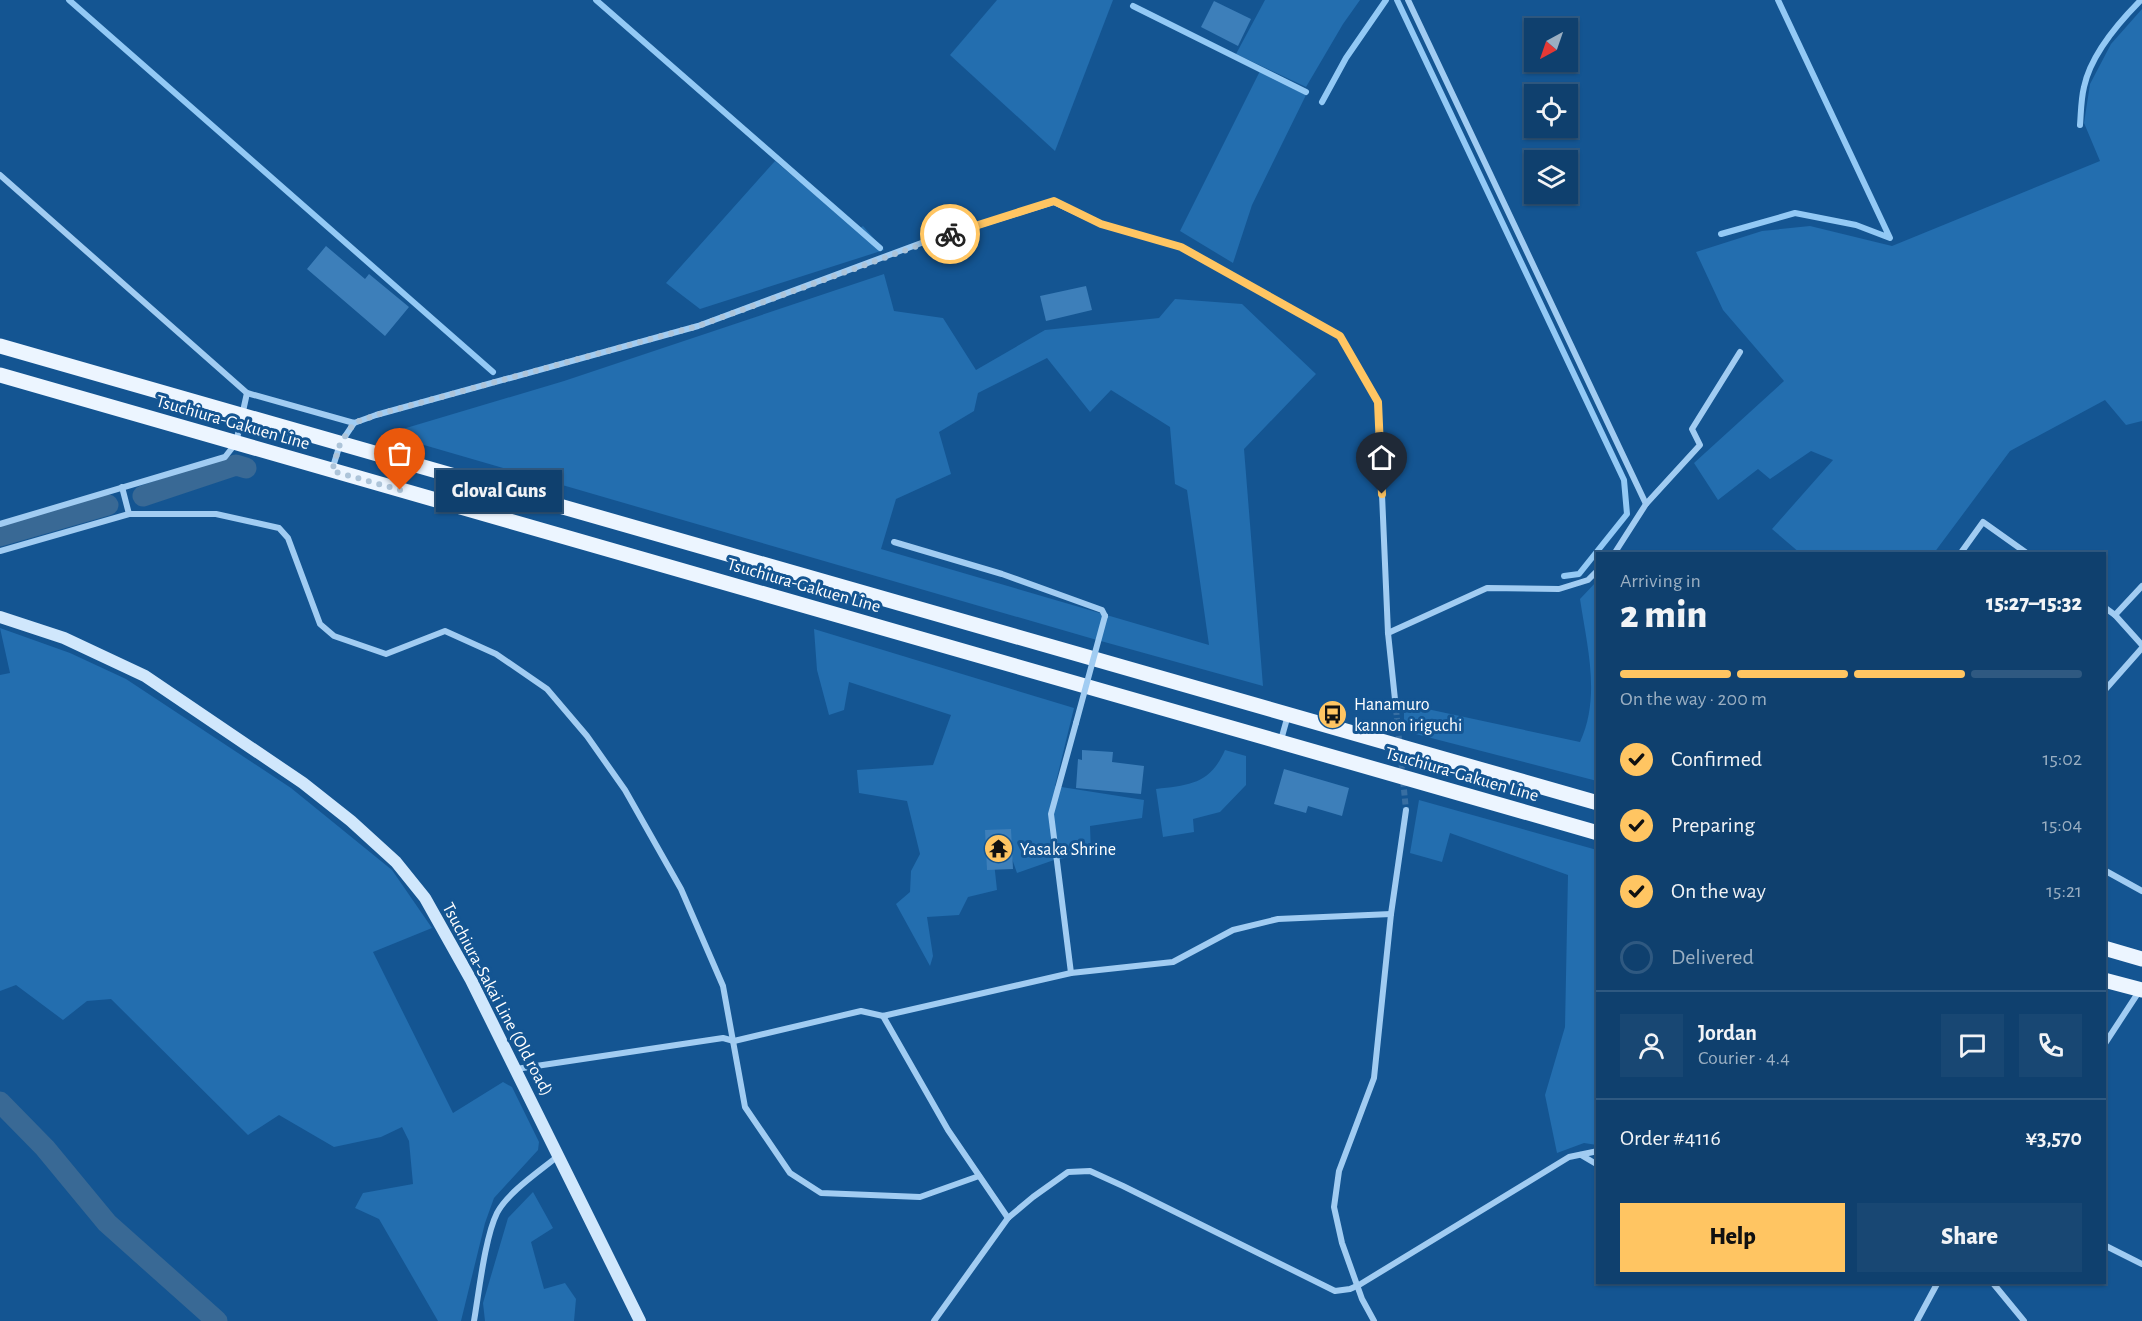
<!DOCTYPE html>
<html lang="en">
<head>
<meta charset="utf-8">
<style>
  :root { --surface:#0f406e; --page:#184773; --text:#f1f3f6; --muted:#9bafc2; --line:#2f5981; --accent:#ffc562 }
  body { margin:0; font-family:"Alegreya Sans",sans-serif; background:var(--page); color:var(--text); height:100vh; display:flex; flex-direction:column; font-size:22px; white-space:nowrap }
  * { box-sizing:border-box; margin:0 }
  p { font-size:20px; color:var(--muted) }
  .icon { flex:none; width:33px; height:33px; fill:none; stroke:currentColor; stroke-width:2; stroke-linecap:round; stroke-linejoin:round }
  .map { position:relative; flex:1; overflow:hidden }
  .details { position:absolute; left:1596px; top:552px; width:510px; height:732px; display:flex; flex-direction:column; background:var(--surface); border-radius:0px; box-shadow:0 2px 4px #0004,0 0 0 2px var(--line) }
  .details>* { flex:none }
  .needle { width:39px; rotate:220deg }
  .buttons { position:absolute; left:1524px; top:18px; display:grid; gap:12px }
  .buttons a { display:grid; place-items:center; width:54px; height:54px; border-radius:0px; background:var(--surface); box-shadow:0 2px 4px #0004,0 0 0 2px var(--line); font-size:30px }
  .pin { position:absolute; display:grid; place-items:center; width:51px; height:51px; color:#fff; margin:-62px -26px; border-radius:50% 50% 50% 0; rotate:-45deg; box-shadow:0 0 6px #0007 }
  .pin .icon { rotate:45deg }
  .courier { position:absolute; display:grid; place-items:center; width:60px; height:60px; margin:-30px; border:4px solid #ffc562; border-radius:50%; background:#fff; color:#222; box-shadow:0 2px 8px #0007 }
  .bubble { position:absolute; height:42px; border-radius:0px; background:var(--surface); box-shadow:0 2px 4px #0004,0 0 0 2px var(--line); font-size:20px; font-weight:800; line-height:42px; text-align:center }
  .head em { font-style:normal; font-weight:800 }
  .head div { display:flex; flex-direction:column-reverse }
  .head { display:flex; align-items:center; justify-content:space-between; height:102px; padding:0 24px }
  h1 { font-size:39px; font-weight:800; line-height:45px }
  .bar { display:grid; grid-template-columns:repeat(4,1fr); gap:9px 6px; align-content:center; height:72px; padding:0 24px }
  .bar i { height:8px; border-radius:4px; background:var(--line) }
  .bar .on { background:var(--accent) }
  .bar p { grid-column:span 4 }
  .line { display:flex; align-items:center; gap:15px; padding:0 24px; border-top:2px solid var(--line) }
  .line div { flex:1 }
  .round { display:grid; place-items:center; flex:none; width:63px; height:63px; border-radius:0px; background:var(--page) }
  ol { padding:0 24px; list-style:none }
  li { display:flex; align-items:center; gap:18px; height:66px }
  li p { margin-inline-start:auto }
  li .icon { padding:6px; border-radius:50%; background:var(--accent); color:#111; stroke-width:4 }
  li:last-child { color:var(--muted) }
  li i { width:33px; height:33px; border:3px solid var(--line); border-radius:50% }
  .cta { display:flex; gap:12px; margin-top:auto; padding:12px 24px }
  .cta a { flex:1; height:69px; border-radius:0px; background:var(--accent); color:#111; font-size:24px; font-weight:800; line-height:69px; text-align:center }
  .cta a+a { background:var(--page); color:var(--text) }
  .map>svg:first-child { display:block }
</style>
</head>
<body>
<div class="map">
<svg width="2142" height="1321" viewBox="0 0 2142 1321">
  <rect width="100%" height="100%" fill="#145592"/>
  <g fill="#236eaf" fill-rule="evenodd">
    <path d="M 997,0 L 1113,0 L 1055,151 L 950,55 Z"/>
    <path d="M 1265,0 L 1360,0 L 1343,24 L 1306,87 L 1236,54 Z"/>
    <path d="M 2142,9 L 2142,421 L 2126,425 L 2105,400 L 2010,451 L 1934,553 L 1800,553 L 1772,529 L 1833,460 L 1811,451 L 1770,479 L 1758,469 L 1718,500 L 1694,463 L 1784,381 L 1723,310 L 1696,252 L 1762,231 L 1810,226 L 1892,246 L 2100,161 L 2084,123 L 2090,84 L 2111,44 Z"/>
    <path d="M 1260,71 L 1306,95 L 1252,205 L 1233,263 L 1180,231 Z"/>
    <path d="M 775,161 L 857,230 L 863,226 L 884,250 L 700,309 L 666,283 Z"/>
    <path d="M 884,274 L 894,311 L 943,318 L 976,370 L 1045,330 L 1159,318 L 1175,299 L 1242,304 L 1316,374 L 1244,449 L 1263,686 L 1090,638 L 386,434 L 564,381 ZM 1047,358 L 1090,412 L 1111,390 L 1170,427 L 1175,484 L 1187,490 L 1209,645 L 881,549 L 896,499 L 951,474 L 939,432 L 974,411 L 978,393 Z"/>
    <path d="M 1597,581 L 1597,781 L 1404,731 L 1404,704 L 1580,742 C 1601,697 1587,646 1580,599 Z"/>
    <path d="M 0,628 L 70,653 L 126,679 L 291,788 L 392,870 L 432,928 L 373,952 L 453,1113 L 503,1082 L 512,1087 L 539,1142 L 538,1150 L 494,1198 L 485,1223 L 461,1321 L 438,1321 L 379,1219 L 355,1208 L 363,1193 L 413,1184 L 409,1141 L 402,1127 L 381,1137 L 334,1147 L 279,1115 L 248,1135 L 111,999 L 87,1001 L 63,1020 L 16,985 L 0,991 L 0,675 L 10,673 Z"/>
    <path d="M 814,629 L 1074,708 L 1055,786 L 1144,800 L 1142,818 L 1090,826 L 1091,853 L 1054,860 L 1017,873 L 1003,833 L 991,834 L 997,890 L 968,897 L 959,915 L 927,917 L 933,956 L 930,966 L 896,904 L 910,892 L 911,871 L 920,854 L 907,801 L 859,793 L 857,770 L 933,765 L 951,715 L 849,682 L 844,710 L 829,715 L 817,670 Z"/>
    <path d="M 1225,750 L 1246,756 L 1246,785 L 1220,812 L 1193,819 L 1194,832 L 1163,837 L 1156,789 C 1190,785 1210,784 1225,750 Z"/>
    <path d="M 1419,800 L 1597,850 L 1597,1145 L 1584,1143 L 1557,1153 L 1545,1095 L 1565,1027 L 1568,875 L 1450,833 L 1442,862 L 1410,853 Z"/>
    <path d="M 533,1192 L 553,1228 L 531,1242 L 544,1289 L 565,1283 L 576,1299 L 574,1321 L 485,1321 L 483,1303 L 508,1218 Z"/>
  </g>
  <g fill="none" stroke-linecap="round" stroke-linejoin="round">
    <g stroke="#93c9f5" stroke-width="6">
      <path d="M 69,0 L 493,372"/>
      <path d="M 596,0 L 880,248"/>
      <path d="M 1397,0 L 1624,480 L 1627,514 L 1579,574 L 1564,576"/>
      <path d="M 1133,6 L 1306,92"/>
      <path d="M 1322,102 L 1346,58 L 1386,0"/>
      <path d="M 2080,125 C 2081,112 2081,99 2084,87 C 2091,54 2118,23 2141,0"/>
      <path d="M 1721,234 L 1795,213 L 1856,225 L 1890,238 L 1778,0"/>
    </g>
    <g stroke="#396995" stroke-width="21">
      <path d="M 143,496 L 236,465 L 246,468"/>
      <path d="M 0,536 L 108,505"/>
      <path d="M 0,1102 L 45,1148 L 107,1223 L 217,1321"/>
    </g>
  </g>
  <g fill="#3d7fba">
    <path d="M 1214,1 L 1251,19 L 1238,46 L 1201,27 Z"/>
    <path d="M 326,246 L 365,279 L 369,274 L 409,307 L 385,336 L 307,269 Z"/>
    <path d="M 1086,286 L 1092,310 L 1046,321 L 1040,296 Z"/>
    <path d="M 1082,750 L 1113,752 L 1112,762 L 1144,766 L 1141,794 L 1076,788 L 1078,759 L 1082,760 Z"/>
    <path d="M 1284,769 L 1349,788 L 1342,816 L 1308,806 L 1306,813 L 1274,804 Z"/>
    <path d="M 1011,829 L 1013,869 L 987,870 L 985,830 Z"/>
  </g>
  <g fill="none" stroke-linecap="round" stroke-linejoin="round">
    <path stroke="#376ea2" stroke-width="6" stroke-dasharray="6 3" stroke-linecap="butt" d="M 1396,709 L 1406,810"/>
    <g stroke="#a1ccf2" stroke-width="6">
      <path d="M 1408,0 L 1646,504"/>
      <path d="M 0,175 L 247,393 L 354,423 L 376,415 L 698,326 L 924,242 L 1054,202 L 1101,224 L 1181,247 L 1340,336 L 1378,402 L 1388,633 L 1396,709"/>
      <path d="M 332,470 L 340,444 L 354,423"/>
      <path d="M 122,487 L 129,514"/>
      <path d="M 0,524 L 225,457 L 236,443 L 247,393"/>
      <path d="M 894,542 L 1002,574 L 1102,610 L 1105,616"/>
      <path d="M 0,551 L 129,514 L 216,514 L 279,528 L 288,538 L 320,624 L 334,636 L 386,654 L 445,631 L 496,654 L 547,689 L 587,736 L 625,790 L 681,889 L 723,986 L 745,1107 L 790,1173 L 821,1193 L 920,1197 L 979,1176"/>
      <path d="M 1614,554 L 1646,504 L 1700,445 L 1692,429 L 1740,352"/>
      <path d="M 1960,554 L 1983,522 L 2028,554"/>
      <path d="M 2104,607 L 2115,615 L 2142,645"/>
      <path d="M 2115,615 L 2142,586"/>
      <path d="M 1388,633 L 1487,588 L 1559,589 L 1588,580 L 1598,570"/>
      <path d="M 2104,691 L 2142,648"/>
      <path d="M 1281,740 L 1288,715"/>
      <path d="M 2104,870 L 2142,891"/>
      <path d="M 1071,973 L 1051,814 L 1076,723"/>
      <path d="M 883,1016 L 948,1130 L 1008,1218"/>
      <path d="M 2104,1045 L 2140,990"/>
      <path d="M 516,1069 L 723,1038 L 734,1041 L 861,1011 L 883,1016 L 1071,973 L 1173,962 L 1233,930 L 1278,919 L 1391,914"/>
      <path d="M 1581,1155 L 1598,1165"/>
      <path d="M 2104,1245 L 2142,1264"/>
      <path d="M 1992,1282 L 2024,1321"/>
      <path d="M 474,1321 C 479,1292 485,1237 497,1213 C 508,1192 540,1171 558,1156"/>
      <path d="M 934,1321 L 1008,1218 L 1033,1197 L 1068,1172 L 1090,1171 L 1123,1186 L 1335,1291 L 1350,1289 L 1359,1285 L 1569,1157 L 1598,1151"/>
      <path d="M 1374,1321 L 1362,1299 L 1342,1243 L 1334,1207 L 1339,1171 L 1374,1078 L 1391,914 L 1406,810"/>
      <path d="M 1917,1321 L 1938,1282"/>
    </g>
    <path stroke="#d0e7fc" stroke-width="12" d="M 0,617 L 64,638 L 145,676 L 303,783 L 351,821 L 396,862 L 425,898 L 471,980 L 640,1321"/>
    <g stroke="#ecf5ff" stroke-width="15">
      <path d="M 0,346 L 1598,803"/>
      <path d="M 0,375 L 1598,833"/>
      <path d="M 2104,948 L 2142,959"/>
      <path d="M 2104,980 L 2142,990"/>
    </g>
    <path stroke="#a1ccf2" stroke-width="6" d="M 1076,723 L 1105,616"/>
  </g>
  <g fill="none" stroke-linecap="round" stroke-linejoin="round">
    <path stroke="#adc4d9" stroke-width="6" stroke-dasharray="0 10.8" d="M 400,490 L 332,471 L 340,444 L 354,423 L 376,415 L 698,326 L 950,234"/>
    <path stroke="#ffc562" stroke-width="8" d="M 950,234 L 1054,201 L 1101,224 L 1181,247 L 1340,336 L 1378,402 L 1382,494"/>
  </g>
  <defs>
    <symbol id="bus-disc" viewBox="-11 -11 22 22"><circle r="9.5" fill="#ffc562" stroke="#145592"/><path d="M-5-6H5V4H4V6H2V4H-2V6H-4V4H-5ZM-3.5-4V0h7V-4ZM-3.5 1.2v1.5H-2V1.2ZM2 1.2v1.5H3.5V1.2Z" fill="#111"/></symbol>
    <symbol id="temple-disc" viewBox="-11 -11 22 22"><circle r="9.5" fill="#ffc562" stroke="#145592"/><path d="M0-6L5-2H3V0L6.5 2.5H4V6H1.5V3h-3V6H-4V2.5H-6.5L-3 0V-2H-5Z" fill="#111"/></symbol>
  </defs>
  <g fill-rule="evenodd">
    <use href="#bus-disc" x="1316" y="698" width="33" height="33"/>
    <use href="#temple-disc" x="982" y="832" width="33" height="33"/>
  </g>
  <g text-anchor="middle" stroke-width="6" stroke-linejoin="round" paint-order="stroke">
    <g font-size="18" fill="#fff" stroke="#145592">
      <text transform="translate(233 422) rotate(16)" y="6">Tsuchiura-Gakuen Line</text>
      <text transform="translate(804 585) rotate(16)" y="6">Tsuchiura-Gakuen Line</text>
      <text transform="translate(1462 774) rotate(16)" y="6">Tsuchiura-Gakuen Line</text>
      <text transform="translate(498 999) rotate(62)" y="6">Tsuchiura-Sakai Line (Old road)</text>
    </g>
    <g font-size="18" fill="#fff" stroke="#145592" text-anchor="start">
      <text x="1354" y="710">Hanamuro<tspan x="1354" dy="21">kannon iriguchi</tspan></text>
      <text x="1020" y="855">Yasaka Shrine</text>
    </g>
  </g>
</svg>
<div class="buttons">
<a><svg class="needle" viewBox="-14 -14 28 28"><path d="M0-13l5 13h-10z" fill="#e53935"/><path d="M0 13l5-13h-10z" fill="#9bafc2"/></svg></a>
<a><svg class="icon" aria-label="locate" viewBox="0 0 24 24"><circle cx="12" cy="12" r="6"/><path d="M12 2v4M12 18v4M2 12h4M18 12h4"/></svg></a>
<a><svg class="icon" aria-label="layers" viewBox="0 0 24 24"><path d="M12 4l9 5-9 5-9-5zM3 14l9 5 9-5"/></svg></a>
</div>
<div class="pin" style="left:400px;top:490px;background:#ea580c"><svg class="icon" aria-label="bag" viewBox="0 0 24 24"><path d="M5 8h14l-1 12H6zM9 8a3 3 0 0 1 6 0"/></svg></div>
<div class="pin" style="left:1382px;top:494px;background:#1f2937"><svg class="icon" aria-label="home" viewBox="0 0 24 24"><path d="M3 11l9-7 9 7M6 9v11h12V9"/></svg></div>
<div class="courier" style="left:950px;top:234px"><svg class="icon" aria-label="bike" viewBox="0 0 24 24"><circle cx="6" cy="16" r="4"/><circle cx="18" cy="16" r="4"/><path d="M6 16l4-8h5l3 8M10 8l3 8H6M13 5h3"/></svg></div>
<div class="bubble" style="left:436px;top:470px;width:126px">Gloval Guns</div>
<section class="details">
<div class="head"><div><h1>2 min</h1><p>Arriving in</p></div><em>15:27–15:32</em></div>
<div class="bar"><i class="on"></i><i class="on"></i><i class="on"></i><i></i><p>On the way · 200 m</p></div>
<ol>
<li><svg class="icon" aria-label="check" viewBox="0 0 24 24"><path d="M5 12l5 5 9-10"/></svg>Confirmed<p>15:02</p></li>
<li><svg class="icon" aria-label="check" viewBox="0 0 24 24"><path d="M5 12l5 5 9-10"/></svg>Preparing<p>15:04</p></li>
<li><svg class="icon" aria-label="check" viewBox="0 0 24 24"><path d="M5 12l5 5 9-10"/></svg>On the way<p>15:21</p></li>
<li><i></i>Delivered</li>
</ol>
<div class="line" style="height:108px"><a class="round"><svg class="icon" aria-label="person" viewBox="0 0 24 24"><circle cx="12" cy="8" r="4"/><path d="M4 21q1-7 8-7t8 7"/></svg></a><div><b>Jordan</b><p>Courier · 4.4</p></div><a class="round"><svg class="icon" aria-label="chat" viewBox="0 0 24 24"><path d="M4 5h16v11H9l-5 4z"/></svg></a><a class="round"><svg class="icon" aria-label="phone" viewBox="0 0 24 24"><path d="M5 4h4l2 5-3 2q2 4 5 5l2-3 5 2v4C11 20 4 13 5 4z"/></svg></a></div>
<div class="line" style="height:78px"><div>Order #4116</div><b>¥3,570</b></div>
<div class="cta"><a>Help</a><a>Share</a></div>
</section>
</div>
</body>
</html>
